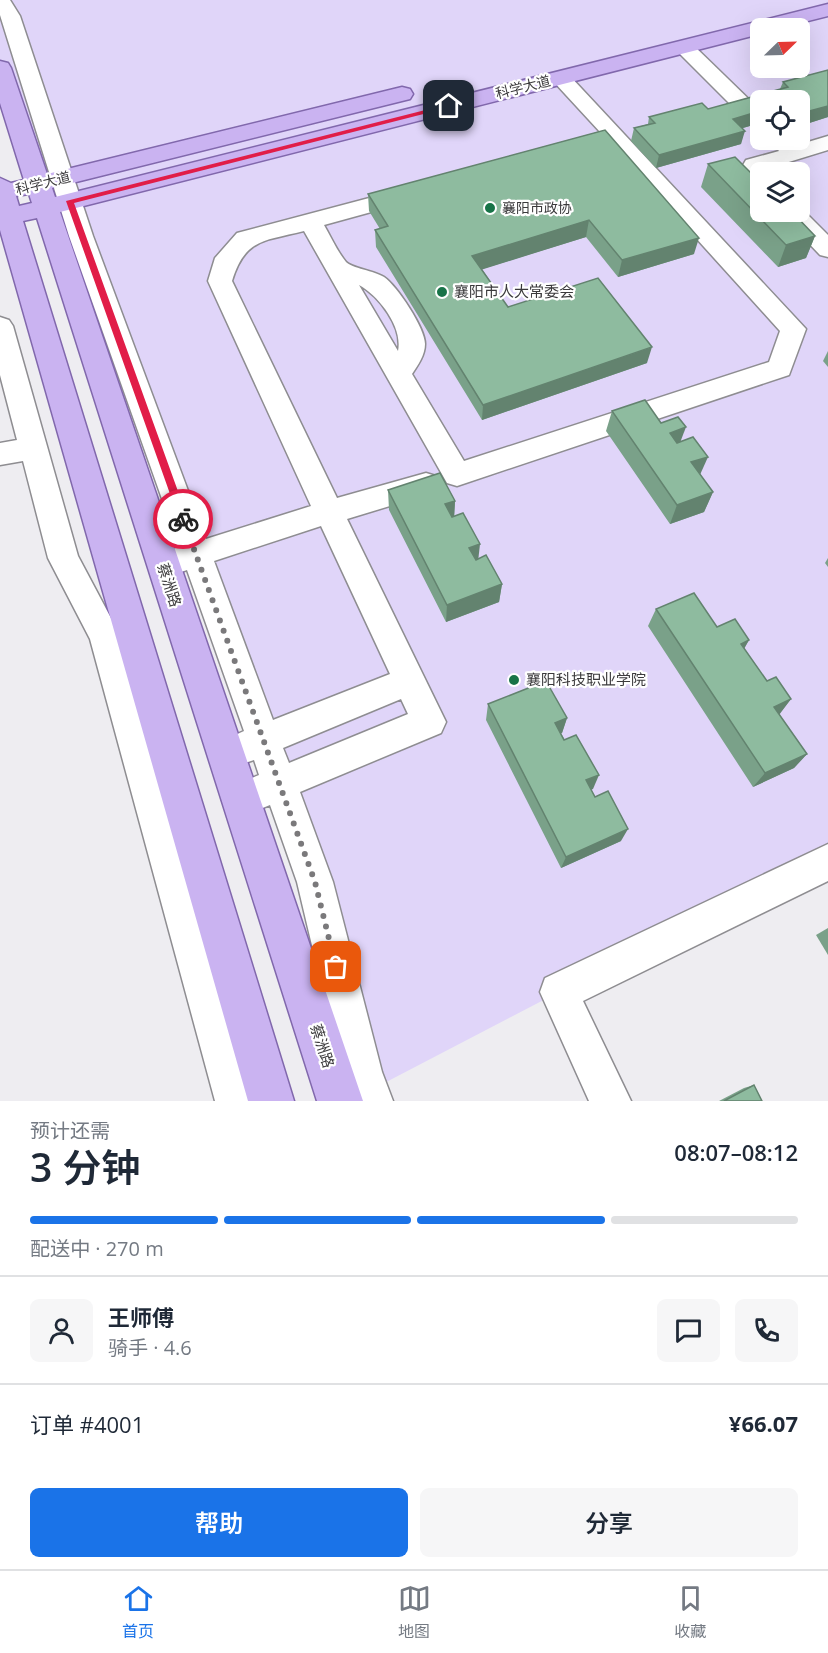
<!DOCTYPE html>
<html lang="zh">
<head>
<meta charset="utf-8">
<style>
  :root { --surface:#fff; --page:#f6f6f7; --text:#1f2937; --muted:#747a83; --line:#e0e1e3; --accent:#1a73e8 }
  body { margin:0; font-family:"Open Sans","Noto Sans SC",sans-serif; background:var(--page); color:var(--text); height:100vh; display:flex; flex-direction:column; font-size:22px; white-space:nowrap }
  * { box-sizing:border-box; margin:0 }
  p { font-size:20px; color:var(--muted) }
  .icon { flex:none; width:33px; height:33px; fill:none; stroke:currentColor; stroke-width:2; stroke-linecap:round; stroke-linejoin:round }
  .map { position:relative; height:1101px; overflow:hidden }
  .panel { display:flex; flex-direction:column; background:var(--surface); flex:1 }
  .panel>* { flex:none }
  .needle { width:39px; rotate:67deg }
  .controls { position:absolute; left:750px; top:18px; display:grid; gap:12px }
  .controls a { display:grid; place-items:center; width:60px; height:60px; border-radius:9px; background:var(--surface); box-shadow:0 6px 24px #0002; font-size:30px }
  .pin { position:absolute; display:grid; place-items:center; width:51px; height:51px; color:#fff; margin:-26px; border-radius:12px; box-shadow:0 3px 9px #0006 }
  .courier { position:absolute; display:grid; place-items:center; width:60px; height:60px; margin:-30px; border:4px solid #e11d48; border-radius:50%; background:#fff; color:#222; box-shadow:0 2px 8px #0007 }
  .head em { font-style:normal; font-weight:600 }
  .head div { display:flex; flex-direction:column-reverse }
  .head { display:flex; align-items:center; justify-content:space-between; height:102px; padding:0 30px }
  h1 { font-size:39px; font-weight:600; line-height:45px }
  .bar { display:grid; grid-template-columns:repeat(4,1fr); gap:9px 6px; align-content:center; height:72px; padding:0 30px }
  .bar i { height:8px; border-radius:4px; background:var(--line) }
  .bar .active { background:var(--accent) }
  .bar p { grid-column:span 4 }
  .line { display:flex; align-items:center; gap:15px; padding:0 30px; border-top:2px solid var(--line) }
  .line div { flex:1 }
  .round { display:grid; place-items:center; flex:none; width:63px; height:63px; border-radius:9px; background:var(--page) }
  .cta { display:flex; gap:12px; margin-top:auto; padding:12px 30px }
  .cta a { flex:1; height:69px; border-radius:9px; background:var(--accent); color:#fff; font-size:24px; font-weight:600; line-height:69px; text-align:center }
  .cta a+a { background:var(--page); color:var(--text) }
  .tab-bar { display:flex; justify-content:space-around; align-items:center; height:84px; border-top:2px solid var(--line); background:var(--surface); font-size:16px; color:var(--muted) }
  .tab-bar a { display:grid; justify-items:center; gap:3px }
  .tab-bar .active { color:var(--accent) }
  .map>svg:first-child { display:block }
</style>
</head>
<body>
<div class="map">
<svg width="828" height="1101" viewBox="0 0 828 1101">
  <rect width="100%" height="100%" fill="#eeedf1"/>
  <path fill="#e0d5f9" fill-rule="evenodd" d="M 0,0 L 828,0 L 828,862 L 559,992 L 369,1091 L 86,252 L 62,259 L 0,69 ZM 760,28 L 800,28 L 800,68 L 760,68 ZM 760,100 L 800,100 L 800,140 L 760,140 ZM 760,172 L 800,172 L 800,212 L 760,212 Z"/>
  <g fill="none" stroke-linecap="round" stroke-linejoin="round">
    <defs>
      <g id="minor">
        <path d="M 0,0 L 10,0 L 20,16 L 93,236 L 206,539 L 311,506 L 208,281 L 215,258 L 237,233 L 407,188 L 415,190 L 418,195 L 415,200 L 324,225 C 331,237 337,251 346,262 C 351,268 375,271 384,277 C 397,286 425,328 425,344 C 425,355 418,365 412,374 L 464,461 L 769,362 L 780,331 L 611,144 L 571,156 L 563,154 L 560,149 L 563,144 L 601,133 L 554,82 L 551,78 L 554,74 L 568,74 L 806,329 L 789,375 L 457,486 L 447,483 L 304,231 C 265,241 245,238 232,281 L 337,498 L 426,473 L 436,476 L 440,484 L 436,492 L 347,519 L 446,722 L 441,733 L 300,792 L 333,882 L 382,1072 L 393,1101 L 351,1101 L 342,1072 L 297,882 L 270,805 L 240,817 L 228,812 L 222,800 L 228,788 L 259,775 L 254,760 L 245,763 L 233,758 L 228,747 L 233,736 L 244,731 L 187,570 L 163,578 L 152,574 L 148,565 L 152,556 L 179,547 L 69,236 L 0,15 ZM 359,285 C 379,296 403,327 398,351 ZM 321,526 L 390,674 L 273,720 L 214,561 ZM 401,699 L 408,714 L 289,763 L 283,748 Z"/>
        <path d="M 684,41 L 691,43 L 760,110 L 760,127 L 752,126 L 677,51 L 674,47 L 677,43 Z"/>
        <path d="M 828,136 L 828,150 L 766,169 L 767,172 L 760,172 L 760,188 L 752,186 L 746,177 L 743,165 L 746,160 L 779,151 L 770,140 L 792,140 L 798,145 Z"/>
        <path d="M 800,207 L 828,235 L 828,257 L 820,255 L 779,212 L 800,212 Z"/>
        <path d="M 0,317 L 9,320 L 13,326 L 78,556 L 121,637 L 257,1101 L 215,1101 L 90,639 L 48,558 L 23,461 L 0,465 L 0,443 L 17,440 L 0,375 Z"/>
        <path d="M 828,844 L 828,881 L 583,1001 L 631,1101 L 589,1101 L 540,992 L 545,978 Z"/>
      </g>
      <path id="major" d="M 828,4 L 828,16 L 780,28 L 760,28 L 760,34 L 60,212 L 363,1101 L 317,1101 L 37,218 L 23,221 L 294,1101 L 248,1101 L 0,230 L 0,178 L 11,183 L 24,180 L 0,103 L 0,61 L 8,63 L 11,68 L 47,174 L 402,87 L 410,89 L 413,94 L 410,99 L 52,188 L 55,197 ZM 29,194 L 32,203 L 19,206 L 16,196 Z"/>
    </defs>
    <use href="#minor" stroke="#8e8d91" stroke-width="3"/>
    <use href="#major" stroke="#8168ac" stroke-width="3"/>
    <use href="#minor" fill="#fff" fill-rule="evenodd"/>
    <use href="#major" fill="#cab3f1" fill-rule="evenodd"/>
  </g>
  <g fill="#7aa189">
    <path d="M 828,70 L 828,117 L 800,126 L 800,100 L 760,100 L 760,123 L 743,128 L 741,144 L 656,168 L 631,141 L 634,128 L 648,124 L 649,117 L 708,109 L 780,89 L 783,82 Z"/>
    <path d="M 605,130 L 694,254 L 618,277 L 586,237 L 482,269 L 508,307 L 647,363 L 482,420 L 376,247 L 375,230 L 380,229 L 369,211 L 368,194 Z"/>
    <path d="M 708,164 L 751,173 L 760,172 L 800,221 L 815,236 L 806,258 L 778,267 L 701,187 Z"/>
    <path d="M 828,351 L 828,367 L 823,361 Z"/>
    <path d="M 612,411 L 661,423 L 681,441 L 700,474 L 713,492 L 704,512 L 670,524 L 606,431 Z"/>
    <path d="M 388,490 L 455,501 L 454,516 L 478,559 L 502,584 L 499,602 L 446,622 L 389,510 Z"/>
    <path d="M 828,558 L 828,567 L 825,563 Z"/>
    <path d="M 656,609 L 717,627 L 749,640 L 744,649 L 767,681 L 791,699 L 779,714 L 807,754 L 794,768 L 753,787 L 648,626 Z"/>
    <path d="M 488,704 L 567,718 L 562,733 L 561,733 L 593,789 L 591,789 L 621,841 L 561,868 L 486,720 Z"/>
    <path d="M 828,928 L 828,955 L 816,935 Z"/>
    <path d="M 754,1085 L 762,1101 L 719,1101 L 744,1088 Z"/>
  </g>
  <g fill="#63836f">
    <path d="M 828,106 L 828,117 L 800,126 L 800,120 L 802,113 Z"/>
    <path d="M 760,111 L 760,123 L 729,132 L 733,119 Z"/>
    <path d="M 745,131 L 741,144 L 656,168 L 659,155 Z"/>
    <path d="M 805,209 L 796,231 L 793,213 Z"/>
    <path d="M 589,220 L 586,237 L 471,273 L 472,256 Z"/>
    <path d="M 815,236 L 806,258 L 778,267 L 786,245 Z"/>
    <path d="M 699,238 L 694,254 L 618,277 L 622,260 Z"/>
    <path d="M 652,347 L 647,363 L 482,420 L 483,405 Z"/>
    <path d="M 686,427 L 678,448 L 670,433 Z"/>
    <path d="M 708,457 L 699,477 L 691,462 Z"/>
    <path d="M 713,492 L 704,512 L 670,524 L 677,505 Z"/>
    <path d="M 455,501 L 454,520 L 445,504 Z"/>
    <path d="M 480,544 L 478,562 L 469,548 Z"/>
    <path d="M 502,584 L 499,602 L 446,622 L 447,605 Z"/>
    <path d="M 749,640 L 739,657 L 741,644 Z"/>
    <path d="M 791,699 L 779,715 L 774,707 Z"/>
    <path d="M 567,718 L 562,733 L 550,738 L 555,723 Z"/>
    <path d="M 807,754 L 794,768 L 753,787 L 765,773 Z"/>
    <path d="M 599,775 L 593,789 L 581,794 L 586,780 Z"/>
    <path d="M 628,829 L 621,841 L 561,868 L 566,857 Z"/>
  </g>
  <g fill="#8ebb9f" stroke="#63836f" stroke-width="1.5">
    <path d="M 828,70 L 828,106 L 802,113 L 800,111 L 800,100 L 760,100 L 760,111 L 733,119 L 745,131 L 659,155 L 634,128 L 655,123 L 649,117 L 702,103 L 708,109 L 788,87 L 783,82 Z"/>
    <path d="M 605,130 L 699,238 L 622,260 L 589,220 L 472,256 L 508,307 L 598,278 L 652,347 L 483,405 L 375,230 L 388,226 L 368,194 Z"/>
    <path d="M 735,157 L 751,173 L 764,170 L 767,172 L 760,172 L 760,212 L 797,212 L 793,213 L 815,236 L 786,245 L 708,164 Z"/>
    <path d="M 800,204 L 805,209 L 800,211 Z"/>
    <path d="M 645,400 L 661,423 L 678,417 L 686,427 L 670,433 L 677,443 L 693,437 L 708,457 L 691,462 L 713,492 L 677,505 L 612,411 Z"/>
    <path d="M 440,473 L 455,501 L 445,504 L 452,517 L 463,513 L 480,544 L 469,548 L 476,560 L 486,555 L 502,584 L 447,605 L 388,490 Z"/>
    <path d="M 694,593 L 717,627 L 735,619 L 749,640 L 741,644 L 767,681 L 776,677 L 791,699 L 774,707 L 807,754 L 765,773 L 656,609 Z"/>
    <path d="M 546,681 L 567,718 L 555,723 L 564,740 L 576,735 L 599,775 L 586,780 L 595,797 L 608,791 L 628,829 L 566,857 L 488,704 Z"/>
    <path d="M 754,1085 L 762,1101 L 724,1101 Z"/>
  </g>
  <path fill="#e11d48" d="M 449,104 L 451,107 L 74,203 L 188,519 L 183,523 L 180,522 L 66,201 Z"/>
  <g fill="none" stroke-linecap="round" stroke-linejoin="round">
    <path stroke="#7a797b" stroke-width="6" stroke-dasharray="0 10.8" d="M 183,519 L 315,882 L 336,967"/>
  </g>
  <g fill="#187348" stroke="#fff" stroke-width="2">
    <circle cx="490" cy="208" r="6"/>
    <circle cx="442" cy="292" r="6"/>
    <circle cx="514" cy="680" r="6"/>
  </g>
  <g text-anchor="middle" stroke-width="4.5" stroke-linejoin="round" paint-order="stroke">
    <g font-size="14" fill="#3b3a3c" stroke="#fff">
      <text transform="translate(523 87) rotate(-14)" y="5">科学大道</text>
      <text transform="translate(43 183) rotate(-14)" y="5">科学大道</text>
    </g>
    <g font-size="14" fill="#3b3a3c" stroke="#fff" text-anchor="start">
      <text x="502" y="213">襄阳市政协</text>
    </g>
    <g font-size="15" fill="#3b3a3c" stroke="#fff" text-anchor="start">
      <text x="454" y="297">襄阳市人大常委会</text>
      <text x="526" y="685">襄阳科技职业学院</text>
    </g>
    <g font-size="15" fill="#3b3a3c" stroke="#fff">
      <text transform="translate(169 585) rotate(72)" y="5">蔡洲路</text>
      <text transform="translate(322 1046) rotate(72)" y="5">蔡洲路</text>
    </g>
  </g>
</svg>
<div class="controls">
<a><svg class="needle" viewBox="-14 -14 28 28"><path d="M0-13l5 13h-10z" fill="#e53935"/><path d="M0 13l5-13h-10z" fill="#747a83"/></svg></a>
<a><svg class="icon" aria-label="locate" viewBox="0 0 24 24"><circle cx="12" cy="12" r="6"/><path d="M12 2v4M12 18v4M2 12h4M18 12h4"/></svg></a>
<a><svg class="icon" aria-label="layers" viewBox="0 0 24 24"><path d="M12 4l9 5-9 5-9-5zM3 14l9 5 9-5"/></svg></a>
</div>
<div class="pin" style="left:336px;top:967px;background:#ea580c"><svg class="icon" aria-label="bag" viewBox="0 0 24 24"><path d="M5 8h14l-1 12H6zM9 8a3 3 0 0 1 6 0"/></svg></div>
<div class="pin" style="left:449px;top:106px;background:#1f2937"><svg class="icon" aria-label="home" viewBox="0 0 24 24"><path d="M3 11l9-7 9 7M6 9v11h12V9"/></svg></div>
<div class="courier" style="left:183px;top:519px"><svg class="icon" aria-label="bike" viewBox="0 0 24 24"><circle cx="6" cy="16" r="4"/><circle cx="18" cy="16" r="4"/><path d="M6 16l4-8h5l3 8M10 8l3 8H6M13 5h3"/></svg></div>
</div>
<section class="panel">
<div class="head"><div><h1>3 分钟</h1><p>预计还需</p></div><em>08:07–08:12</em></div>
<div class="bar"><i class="active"></i><i class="active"></i><i class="active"></i><i></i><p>配送中 · 270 m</p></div>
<div class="line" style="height:108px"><a class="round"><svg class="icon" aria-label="person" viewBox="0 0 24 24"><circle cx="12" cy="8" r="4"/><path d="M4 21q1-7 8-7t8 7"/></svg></a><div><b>王师傅</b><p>骑手 · 4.6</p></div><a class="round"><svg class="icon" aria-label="chat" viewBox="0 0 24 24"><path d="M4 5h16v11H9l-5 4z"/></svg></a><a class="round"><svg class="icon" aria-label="phone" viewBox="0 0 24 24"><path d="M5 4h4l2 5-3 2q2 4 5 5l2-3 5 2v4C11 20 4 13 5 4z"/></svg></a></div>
<div class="line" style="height:78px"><div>订单 #4001</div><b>¥66.07</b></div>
<div class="cta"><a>帮助</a><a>分享</a></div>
</section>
<nav class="tab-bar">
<a class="active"><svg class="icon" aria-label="home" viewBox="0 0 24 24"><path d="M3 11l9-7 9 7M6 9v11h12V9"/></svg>首页</a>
<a><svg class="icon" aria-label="map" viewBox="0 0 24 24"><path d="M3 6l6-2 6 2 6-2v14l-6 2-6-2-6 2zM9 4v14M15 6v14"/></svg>地图</a>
<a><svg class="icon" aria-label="saved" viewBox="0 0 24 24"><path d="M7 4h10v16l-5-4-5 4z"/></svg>收藏</a>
</nav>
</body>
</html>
